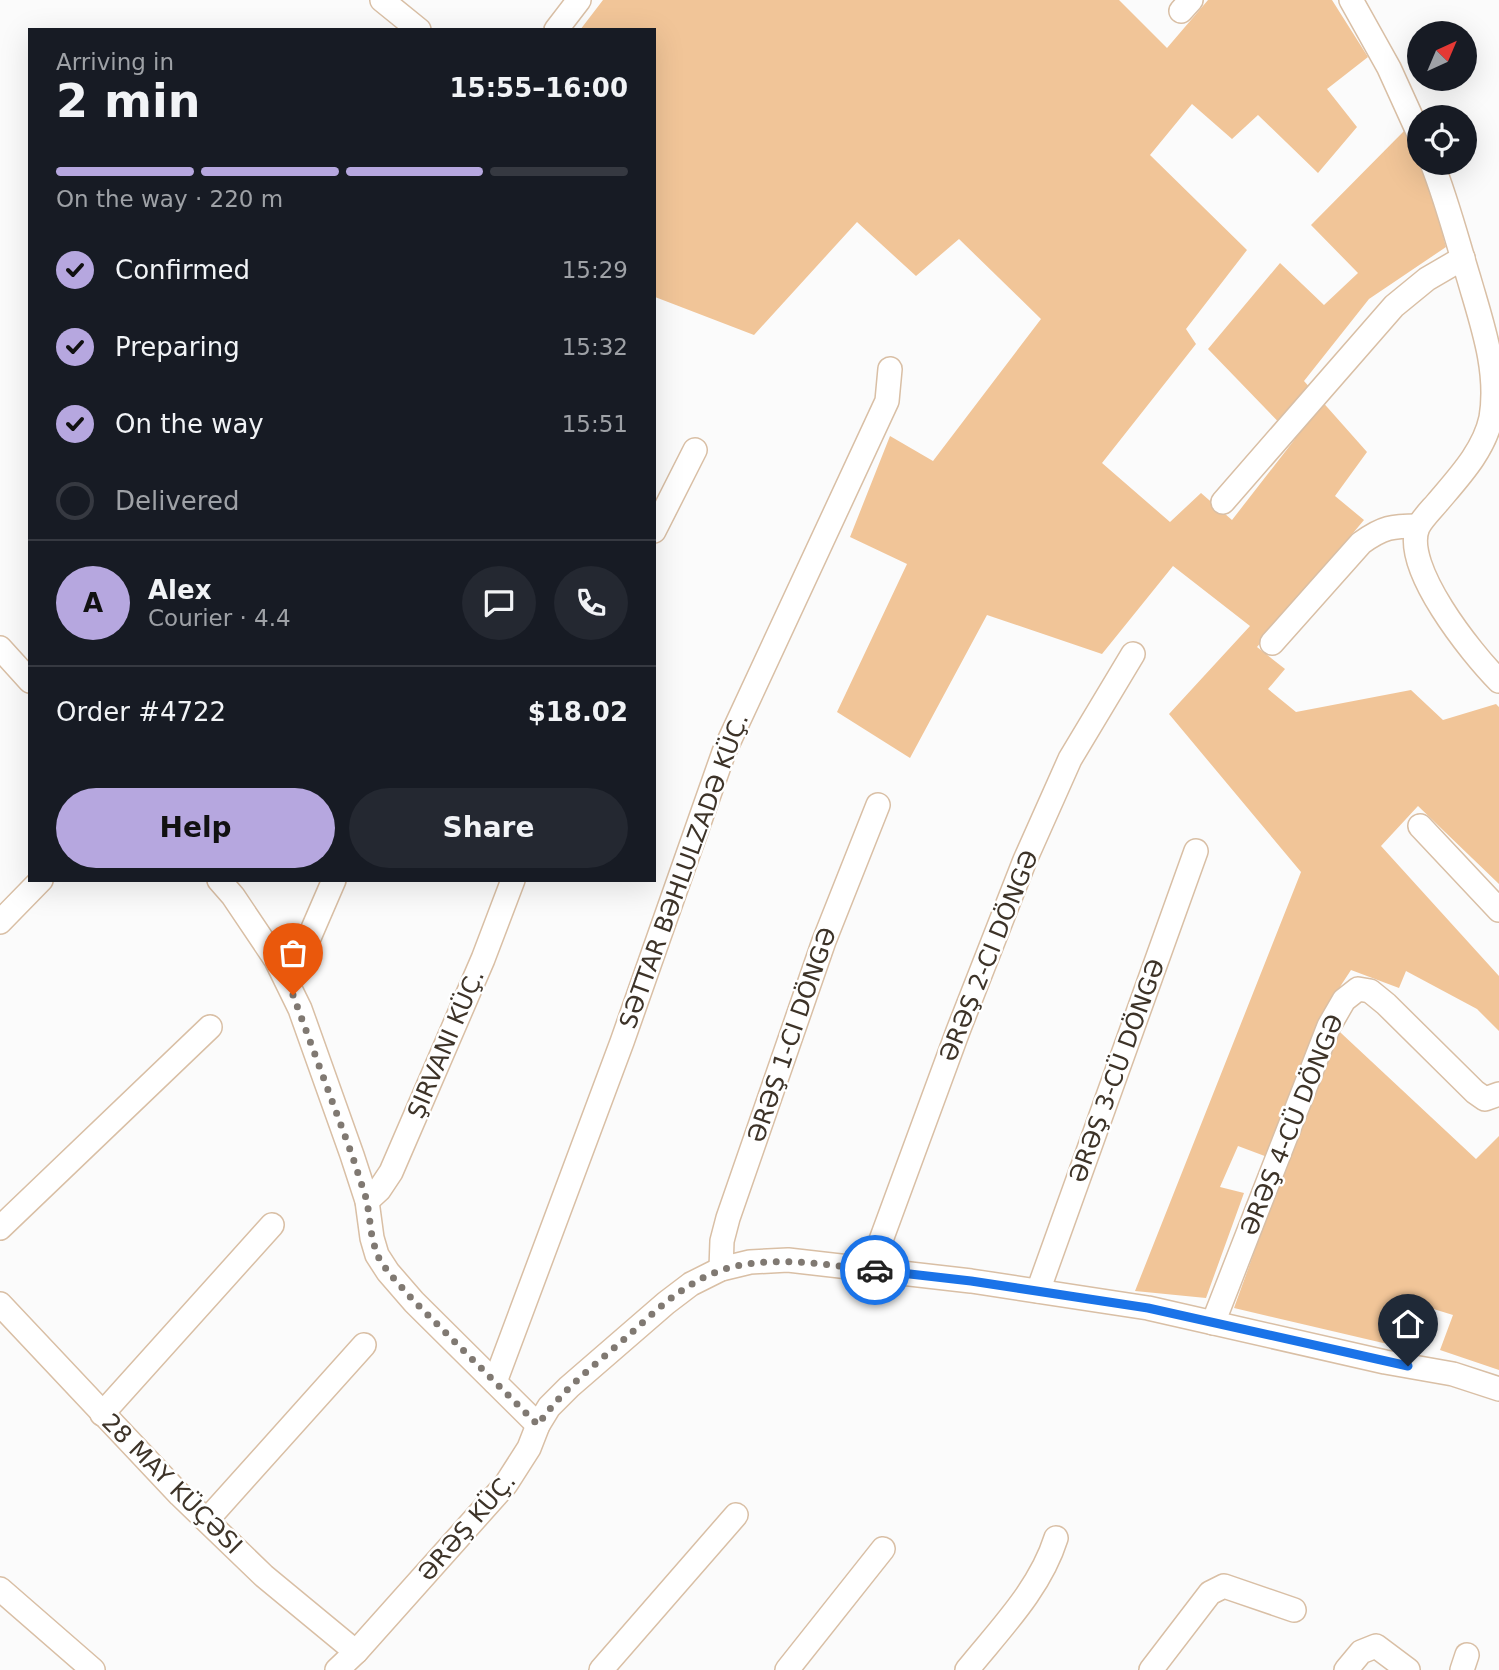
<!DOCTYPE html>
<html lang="en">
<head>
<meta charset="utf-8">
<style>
  :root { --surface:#171b24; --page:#242831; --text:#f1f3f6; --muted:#9ea1a6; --line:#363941; --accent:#b6a7df }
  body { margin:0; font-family:"DejaVu Sans",sans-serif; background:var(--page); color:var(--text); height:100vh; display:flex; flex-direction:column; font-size:26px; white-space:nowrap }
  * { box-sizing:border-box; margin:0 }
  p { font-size:23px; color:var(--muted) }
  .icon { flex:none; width:38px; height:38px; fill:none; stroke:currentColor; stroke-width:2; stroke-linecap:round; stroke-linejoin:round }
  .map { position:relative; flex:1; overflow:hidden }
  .sheet { position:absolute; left:28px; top:28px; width:628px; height:854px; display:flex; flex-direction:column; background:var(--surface); border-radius:0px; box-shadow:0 7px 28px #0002 }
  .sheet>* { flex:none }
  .needle { width:46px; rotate:44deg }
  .fabs { position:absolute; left:1407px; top:21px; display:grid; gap:14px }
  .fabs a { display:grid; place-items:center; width:70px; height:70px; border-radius:50%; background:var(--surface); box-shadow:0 7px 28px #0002; font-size:35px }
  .pin { position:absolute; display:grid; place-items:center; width:60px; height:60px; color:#fff; margin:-72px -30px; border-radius:50% 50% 50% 0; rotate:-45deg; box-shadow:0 0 7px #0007 }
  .pin .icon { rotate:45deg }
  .courier { position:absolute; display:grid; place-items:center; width:70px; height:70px; margin:-35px; border:5px solid #1a73e8; border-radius:50%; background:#fff; color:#222; box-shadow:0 2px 9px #0007 }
  .summary em { font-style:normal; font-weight:800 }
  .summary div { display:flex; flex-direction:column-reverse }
  .summary { display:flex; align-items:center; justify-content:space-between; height:119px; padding:0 28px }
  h1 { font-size:46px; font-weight:800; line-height:52px }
  .bar { display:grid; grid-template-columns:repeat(4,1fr); gap:10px 7px; align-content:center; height:84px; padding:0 28px }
  .bar i { height:9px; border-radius:5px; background:var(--line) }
  .bar .active { background:var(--accent) }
  .bar p { grid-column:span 4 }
  .line { display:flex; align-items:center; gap:18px; padding:0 28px; border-top:2px solid var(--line) }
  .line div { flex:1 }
  .round { display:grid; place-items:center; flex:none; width:74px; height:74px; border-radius:37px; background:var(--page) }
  ol { padding:0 28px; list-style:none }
  li { display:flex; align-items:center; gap:21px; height:77px }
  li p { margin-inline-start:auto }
  li .icon { padding:7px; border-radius:50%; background:var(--accent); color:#111; stroke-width:4 }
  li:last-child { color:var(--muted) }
  li i { width:38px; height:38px; border:4px solid var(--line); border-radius:50% }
  .primary-button { display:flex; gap:14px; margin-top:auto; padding:14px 28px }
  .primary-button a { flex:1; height:80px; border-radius:42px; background:var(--accent); color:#111; font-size:28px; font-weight:800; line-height:80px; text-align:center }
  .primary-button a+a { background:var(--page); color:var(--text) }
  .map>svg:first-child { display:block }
</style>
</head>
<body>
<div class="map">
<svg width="1499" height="1670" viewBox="0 0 1499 1670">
  <rect width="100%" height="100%" fill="#fbfbfb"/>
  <path fill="#f1c598" d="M 603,0 L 1119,0 L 1167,48 L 1208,0 L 1332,0 L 1368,57 L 1327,89 L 1357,127 L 1318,173 L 1258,115 L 1232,139 L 1192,104 L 1150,155 L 1247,250 L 1186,329 L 1196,344 L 1102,463 L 1170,522 L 1201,493 L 1232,520 L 1295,439 L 1208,349 L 1280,263 L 1324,305 L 1358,273 L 1311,225 L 1404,131 L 1431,189 L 1446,247 L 1369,299 L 1304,381 L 1367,452 L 1335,496 L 1364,520 L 1257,647 L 1285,669 L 1268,689 L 1296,712 L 1411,690 L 1443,720 L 1496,704 L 1499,707 L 1499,884 L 1418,806 L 1381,846 L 1499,976 L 1499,1031 L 1477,1009 L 1406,971 L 1399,988 L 1351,970 L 1317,1022 L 1341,1033 L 1476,1159 L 1499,1136 L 1499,1370 L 1440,1350 L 1453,1315 L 1414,1303 L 1396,1346 L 1234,1308 L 1286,1164 L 1238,1146 L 1220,1187 L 1244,1193 L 1206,1298 L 1135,1291 L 1301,872 L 1169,714 L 1250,626 L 1173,566 L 1102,654 L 987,615 L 910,758 L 837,712 L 907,564 L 850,537 L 890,436 L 933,461 L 1041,319 L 959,239 L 916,276 L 857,222 L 754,335 L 655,297 L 654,30 L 580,30 Z"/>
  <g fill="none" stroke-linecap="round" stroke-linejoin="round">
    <defs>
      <g id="minor">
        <path d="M 382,0 L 419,30"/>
        <path d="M 1351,0 L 1389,68 L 1419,134"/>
        <path d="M 1181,11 L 1191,0"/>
        <path d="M 556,30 L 579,0"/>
        <path d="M 1432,163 C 1447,201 1457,240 1469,279 C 1482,324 1499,371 1491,418 C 1484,451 1458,478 1437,503 C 1431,510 1422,519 1418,527 C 1401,566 1472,654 1499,681"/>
        <path d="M 1223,502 L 1394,306 L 1427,279 L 1463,258"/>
        <path d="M 654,531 L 695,450"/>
        <path d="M 1272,643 L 1361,543 C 1383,527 1392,526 1418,526"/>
        <path d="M 0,648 L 30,681"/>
        <path d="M 1420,826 L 1499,910"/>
        <path d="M 219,880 L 233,896 L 276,960 L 300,1009 L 352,1155 L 367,1201 L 372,1238 L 377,1255 L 388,1272 L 414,1302 L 538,1425"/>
        <path d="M 0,922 L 41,880"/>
        <path d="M 287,980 L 302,954 L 334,880"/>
        <path d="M 367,1201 L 379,1190 L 391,1172 L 483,959 L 513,880"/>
        <path d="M 0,1228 L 210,1027"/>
        <path d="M 721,1269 L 722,1241 L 728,1218 L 824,941 L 878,805"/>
        <path d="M 870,1270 L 958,1031 L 1025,860 L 1070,759 L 1133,654"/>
        <path d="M 1038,1291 L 1196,851"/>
        <path d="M 0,1304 L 180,1495 L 264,1576 L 356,1652"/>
        <path d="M 1213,1323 L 1329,1026 L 1344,1000 L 1358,989 L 1370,991 L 1386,1004 L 1475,1092 L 1485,1099 L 1499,1094"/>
        <path d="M 495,1382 L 622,1042 L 724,752 L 887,401 L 890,369"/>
        <path d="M 102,1414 L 272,1225"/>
        <path d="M 207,1520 L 364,1345"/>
        <path d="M 0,1589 L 93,1670"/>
        <path d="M 337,1670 L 356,1652 L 506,1484 L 529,1448 L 538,1425 L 549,1407 L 569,1387 L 666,1303 L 691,1284 L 721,1269 L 750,1262 L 788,1260 L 971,1281 L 1148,1308 L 1385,1362 L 1453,1374 L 1499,1389"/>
        <path d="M 601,1670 L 736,1515"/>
        <path d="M 787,1670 L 883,1549"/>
        <path d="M 967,1670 C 1000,1629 1040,1589 1056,1538"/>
        <path d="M 1151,1670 L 1210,1593 L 1224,1586 L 1294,1610"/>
        <path d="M 1346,1670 L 1361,1652 L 1376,1646 L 1408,1670"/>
        <path d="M 1462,1670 L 1467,1655"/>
      </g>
    </defs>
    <use href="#minor" stroke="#d9bfa5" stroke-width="26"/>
    <use href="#minor" stroke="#fff" stroke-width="23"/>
  </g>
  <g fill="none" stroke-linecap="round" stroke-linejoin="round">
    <path stroke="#807972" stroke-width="7" stroke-dasharray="0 12.6" d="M 293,995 L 352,1155 L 367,1201 L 372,1237 L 377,1255 L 388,1272 L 414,1301 L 538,1425 C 560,1392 591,1368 621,1342 C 644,1322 666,1299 692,1284 C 748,1249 813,1264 875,1270"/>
    <path stroke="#1a73e8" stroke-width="9" d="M 875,1270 L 971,1281 L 1148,1308 L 1408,1366"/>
  </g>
  <g text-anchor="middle" stroke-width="5" stroke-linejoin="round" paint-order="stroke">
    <g font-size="24" fill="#3d3328" stroke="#fff">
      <text transform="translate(684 871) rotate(-70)" y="8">SƏTTAR BƏHLULZADƏ KÜÇ.</text>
      <text transform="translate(989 956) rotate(-68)" y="8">ƏRƏŞ 2-CI DÖNGƏ</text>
      <text transform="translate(792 1035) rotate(-71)" y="8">ƏRƏŞ 1-CI DÖNGƏ</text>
      <text transform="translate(446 1044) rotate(-67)" y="8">ŞIRVANI KÜÇ.</text>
      <text transform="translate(1117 1071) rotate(-70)" y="8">ƏRƏŞ 3-CÜ DÖNGƏ</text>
      <text transform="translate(1292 1125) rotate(-68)" y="8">ƏRƏŞ 4-CÜ DÖNGƏ</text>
      <text transform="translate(172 1484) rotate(45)" y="8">28 MAY KÜÇƏSI</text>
      <text transform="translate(467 1527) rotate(-49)" y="8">ƏRƏŞ KÜÇ.</text>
    </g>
  </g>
</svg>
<div class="fabs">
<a><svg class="needle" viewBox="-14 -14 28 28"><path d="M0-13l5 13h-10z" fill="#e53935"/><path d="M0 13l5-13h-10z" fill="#9ea1a6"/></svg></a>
<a><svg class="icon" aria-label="locate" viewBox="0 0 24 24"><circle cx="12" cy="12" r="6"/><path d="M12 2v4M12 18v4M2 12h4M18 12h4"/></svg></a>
</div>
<div class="pin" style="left:293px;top:995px;background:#ea580c"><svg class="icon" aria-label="bag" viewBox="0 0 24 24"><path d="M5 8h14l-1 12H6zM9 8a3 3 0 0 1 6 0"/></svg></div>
<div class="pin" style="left:1408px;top:1366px;background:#1f2937"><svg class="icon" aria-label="home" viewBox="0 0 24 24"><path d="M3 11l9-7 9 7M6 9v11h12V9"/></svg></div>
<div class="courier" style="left:875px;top:1270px"><svg class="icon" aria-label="car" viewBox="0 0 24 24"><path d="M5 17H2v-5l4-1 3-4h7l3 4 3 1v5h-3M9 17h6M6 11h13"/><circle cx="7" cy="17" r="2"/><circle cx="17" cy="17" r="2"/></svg></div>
<section class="sheet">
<div class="summary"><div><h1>2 min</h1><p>Arriving in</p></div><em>15:55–16:00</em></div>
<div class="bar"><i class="active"></i><i class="active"></i><i class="active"></i><i></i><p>On the way · 220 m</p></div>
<ol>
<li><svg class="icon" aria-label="check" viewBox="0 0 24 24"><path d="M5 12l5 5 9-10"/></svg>Confirmed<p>15:29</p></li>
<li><svg class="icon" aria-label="check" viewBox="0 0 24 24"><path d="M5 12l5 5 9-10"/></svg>Preparing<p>15:32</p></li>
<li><svg class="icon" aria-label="check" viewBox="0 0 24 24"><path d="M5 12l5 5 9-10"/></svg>On the way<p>15:51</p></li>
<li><i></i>Delivered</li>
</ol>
<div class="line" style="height:126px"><b class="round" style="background:var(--accent);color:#111">A</b><div><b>Alex</b><p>Courier · 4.4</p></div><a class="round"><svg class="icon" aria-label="chat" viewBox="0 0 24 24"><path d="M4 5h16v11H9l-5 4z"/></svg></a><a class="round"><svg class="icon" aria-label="phone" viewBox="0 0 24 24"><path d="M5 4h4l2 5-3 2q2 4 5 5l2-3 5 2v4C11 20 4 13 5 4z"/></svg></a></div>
<div class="line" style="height:91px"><div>Order #4722</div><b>$18.02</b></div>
<div class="primary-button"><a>Help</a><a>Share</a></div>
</section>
</div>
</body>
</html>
